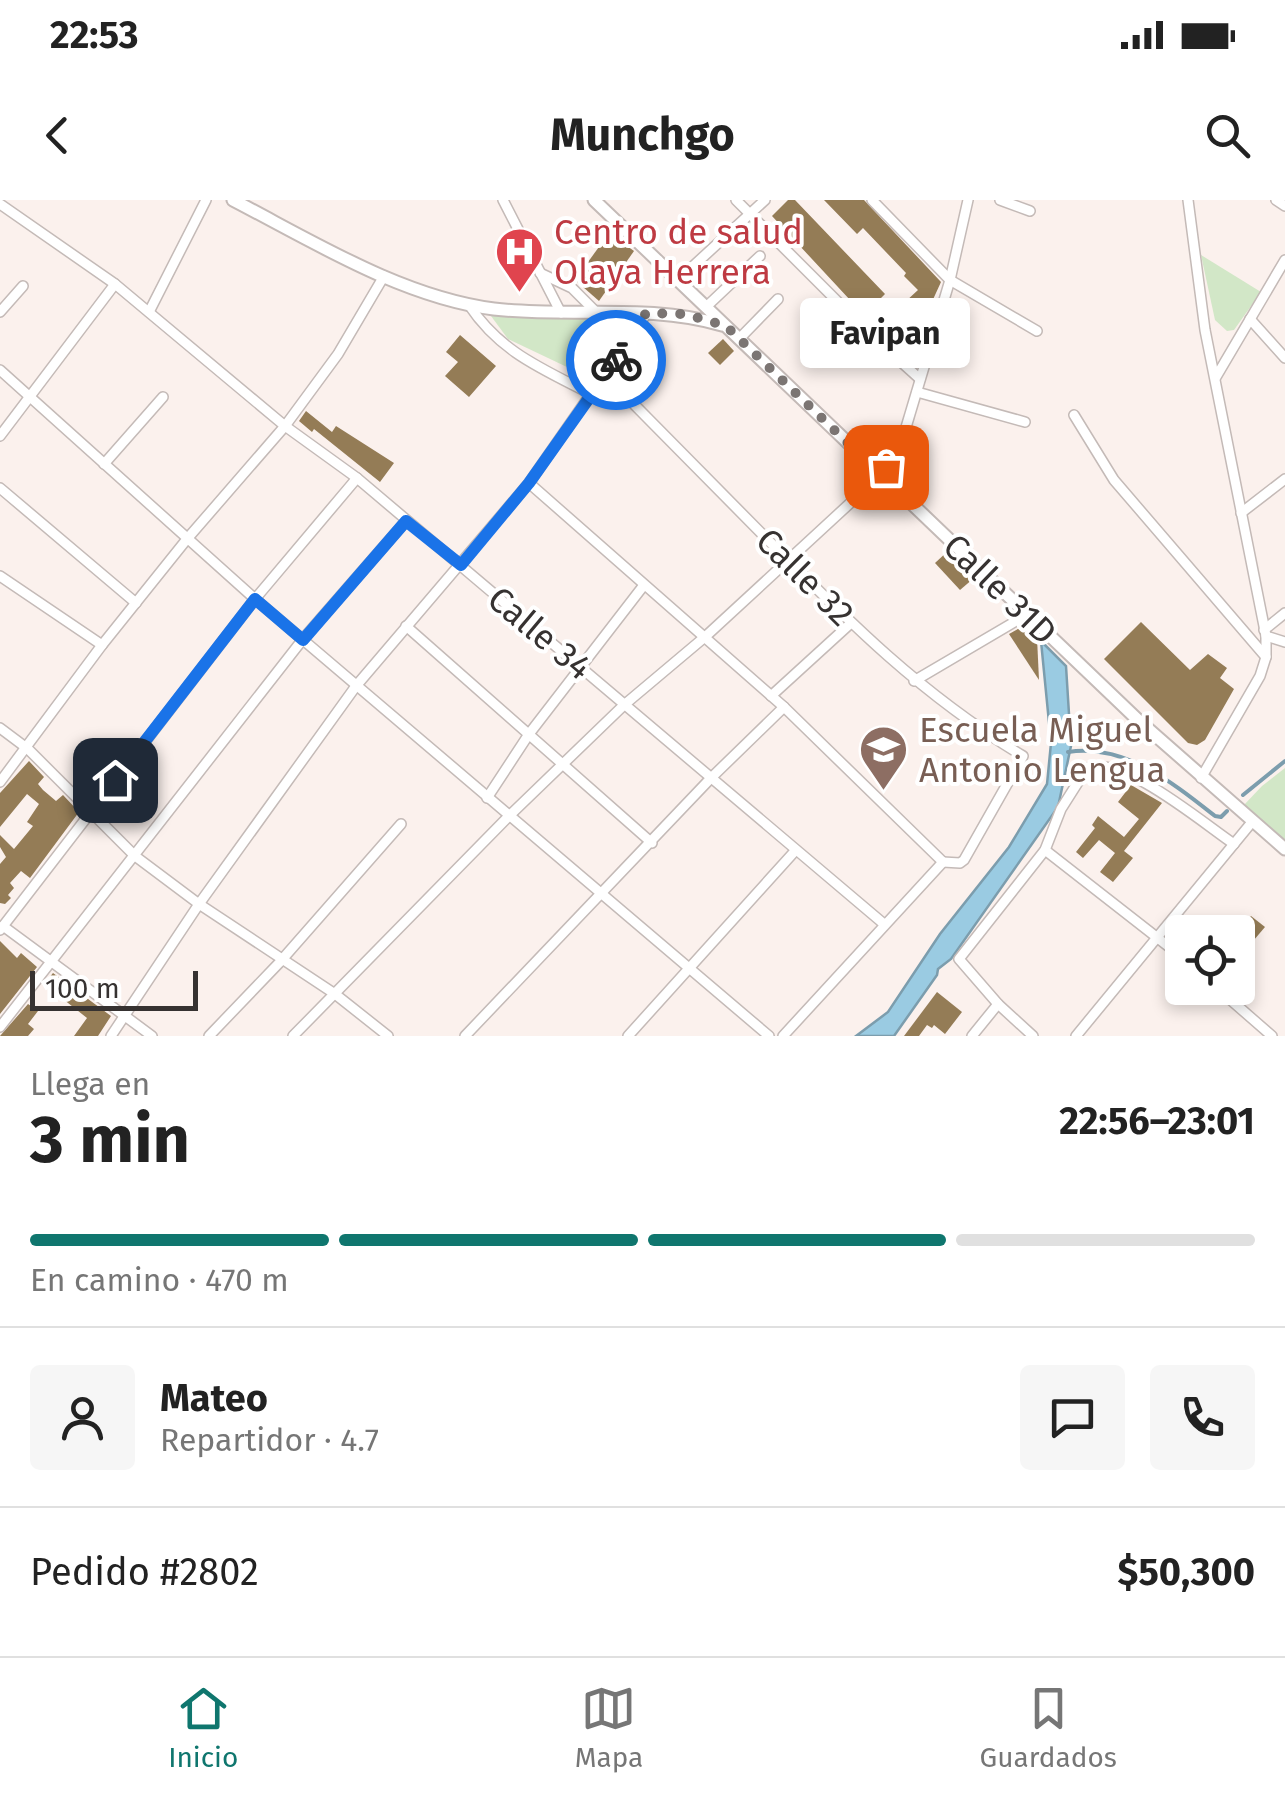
<!DOCTYPE html>
<html lang="es">
<head>
<meta charset="utf-8">
<style>
  :root { --surface:#fff; --page:#f6f6f6; --text:#222; --muted:#767676; --line:#e0e0e0; --accent:#0f766e }
  body { margin:0; font-family:"Fira Sans",sans-serif; background:var(--page); color:var(--text); height:100vh; display:flex; flex-direction:column; font-size:38px; white-space:nowrap }
  * { box-sizing:border-box; margin:0 }
  p { font-size:32px; color:var(--muted) }
  .icon { flex:none; width:55px; height:55px; fill:none; stroke:currentColor; stroke-width:2; stroke-linecap:round; stroke-linejoin:round }
  .map { position:relative; height:836px; overflow:hidden }
  .panel { display:flex; flex-direction:column; background:var(--surface); flex:1 }
  .panel>* { flex:none }
  .controls { position:absolute; left:1165px; top:715px; display:grid; gap:20px }
  .controls a { display:grid; place-items:center; width:90px; height:90px; border-radius:10px; background:var(--surface); box-shadow:0 5px 15px #0003; font-size:50px }
  .scale { position:absolute; left:30px; bottom:25px; width:168px; box-sizing:border-box; padding-left:10px; border:5px solid #363231; border-top:0; font-size:28px; line-height:35px; white-space:nowrap; color:#363231; -webkit-text-stroke:8px #fff; paint-order:stroke }
  .pin { position:absolute; display:grid; place-items:center; width:85px; height:85px; color:#fff; margin:-42px; border-radius:20px; box-shadow:0 5px 15px #0006 }
  .courier { position:absolute; display:grid; place-items:center; width:100px; height:100px; margin:-50px; border:8px solid #1a73e8; border-radius:50%; background:#fff; color:#222; box-shadow:0 2px 12px #0007 }
  .bubble { position:absolute; height:70px; border-radius:10px; background:var(--surface); box-shadow:0 5px 15px #0003; font-size:32px; font-weight:700; line-height:70px; text-align:center }
  .overview em { font-style:normal; font-weight:700 }
  .overview div { display:flex; flex-direction:column-reverse }
  .overview { display:flex; align-items:center; justify-content:space-between; height:170px; padding:0 30px }
  h1 { font-size:65px; font-weight:700; line-height:75px }
  .bar { display:grid; grid-template-columns:repeat(4,1fr); gap:15px 10px; align-content:center; height:120px; padding:0 30px }
  .bar i { height:12px; border-radius:8px; background:var(--line) }
  .bar .active { background:var(--accent) }
  .bar p { grid-column:span 4 }
  .line { display:flex; align-items:center; gap:25px; padding:0 30px; border-top:2px solid var(--line) }
  .line div { flex:1 }
  .round { display:grid; place-items:center; flex:none; width:105px; height:105px; border-radius:10px; background:var(--page) }
  .status { display:flex; justify-content:space-between; align-items:center; height:70px; padding:0 50px; background:var(--surface); direction:ltr }
  .status svg { height:28px; fill:currentColor }
  header { display:flex; justify-content:space-between; align-items:center; height:130px; padding:0 30px; background:var(--surface); font-size:45px; font-weight:700 }
  .tabs { display:flex; justify-content:space-around; align-items:center; height:140px; border-top:2px solid var(--line); background:var(--surface); font-size:28px; color:var(--muted) }
  .tabs a { display:grid; justify-items:center; gap:5px }
  .tabs .active { color:var(--accent) }
  .map>svg:first-child { display:block }
</style>
</head>
<body>
<div class="status"><b>22:53</b><svg viewBox="0 0 49 12"><path d="M0 12V9h3v3zM5 12V6h3v6zM10 12V3h3v9zM15 12V0h3v12zM26 1h20v11H26zM47 4h2v5h-2z"/></svg></div>
<header><svg class="icon" aria-label="back" viewBox="0 0 24 24"><path d="M15 5l-7 7 7 7"/></svg>Munchgo<svg class="icon" aria-label="search" viewBox="0 0 24 24"><circle cx="10" cy="10" r="6"/><path d="M15 15l6 6"/></svg></header>
<div class="map">
<svg width="1285" height="836" viewBox="0 0 1285 836">
  <rect width="100%" height="100%" fill="#fbf1ed"/>
  <g fill="#d2e7c7">
    <path d="M 1201,55 L 1261,92 L 1234,130 L 1227,131 L 1215,120 Z"/>
    <path d="M 491,116 L 632,119 L 588,177 L 508,139 Z"/>
    <path d="M 1285,568 L 1285,641 L 1243,606 L 1262,586 Z"/>
  </g>
  <path fill="#9acbe2" stroke="#7c9dad" stroke-width="2.5" d="M 1041,441 L 1066,466 L 1071,546 L 1058,607 L 951,759 L 938,769 L 937,775 L 894,836 L 856,836 L 888,812 L 940,734 L 1009,647 L 1047,584 L 1051,543 Z"/>
  <g fill="none" stroke-linecap="round" stroke-linejoin="round">
    <g stroke="#7c9dad" stroke-width="4">
      <path d="M 1068,552 C 1124,543 1173,583 1215,616 L 1221,617 L 1227,611"/>
      <path d="M 1243,595 L 1285,561"/>
    </g>
  </g>
  <g fill="#947c56">
    <path d="M 788,0 L 795,0 L 885,94 L 879,100 L 892,114 L 877,129 L 772,16 Z"/>
    <path d="M 824,0 L 864,0 L 941,82 L 930,106 L 905,128 L 892,114 L 918,90 L 904,76 L 906,73 L 863,28 L 857,34 Z"/>
    <path d="M 609,33 L 634,51 L 599,101 L 575,80 Z"/>
    <path d="M 460,135 L 496,166 L 469,197 L 445,176 L 458,162 L 446,152 Z"/>
    <path d="M 723,139 L 734,151 L 720,165 L 708,153 Z"/>
    <path d="M 306,211 L 332,232 L 336,226 L 394,263 L 380,282 L 314,229 L 312,232 L 299,221 Z"/>
    <path d="M 908,248 L 923,255 L 913,276 L 898,268 Z"/>
    <path d="M 948,351 L 974,378 L 960,390 L 935,363 Z"/>
    <path d="M 1141,422 L 1190,470 L 1208,454 L 1227,468 L 1220,478 L 1234,489 L 1205,540 L 1197,545 L 1188,543 L 1104,459 Z"/>
    <path d="M 1025,425 L 1037,438 L 1039,480 L 1009,434 Z"/>
    <path d="M 29,561 L 44,577 L 38,584 L 43,590 L 56,601 L 63,595 L 79,612 L 30,678 L 21,671 L 10,683 L 14,688 L 8,695 L 11,698 L 5,704 L 0,703 L 0,664 L 6,657 L 0,647 L 0,635 L 14,649 L 33,626 L 27,622 L 39,604 L 27,594 L 0,627 L 0,593 Z"/>
    <path d="M 1131,585 L 1162,603 L 1124,651 L 1133,658 L 1113,682 L 1100,672 L 1115,653 L 1099,640 L 1083,658 L 1076,652 L 1095,628 L 1092,625 L 1098,616 L 1124,637 L 1139,619 L 1118,602 Z"/>
    <path d="M 1251,716 L 1265,727 L 1248,747 L 1238,739 L 1238,732 Z"/>
    <path d="M 0,741 L 17,758 L 21,753 L 37,767 L 0,814 Z"/>
    <path d="M 53,773 L 111,816 L 98,836 L 74,836 L 87,818 L 44,784 Z"/>
    <path d="M 937,792 L 962,812 L 945,834 L 934,825 L 932,828 L 927,825 L 919,836 L 904,836 Z"/>
    <path d="M 28,804 L 38,811 L 28,824 L 34,829 L 28,836 L 0,836 Z"/>
  </g>
  <g fill="none" stroke-linecap="round" stroke-linejoin="round">
    <defs>
      <g id="minor">
        <path d="M 503,0 L 561,113"/>
        <path d="M 736,0 L 870,134 L 920,179"/>
        <path d="M 872,0 L 950,80 L 1037,131"/>
        <path d="M 1000,0 L 1030,11"/>
        <path d="M 1188,0 L 1205,130 L 1266,436 L 1266,457 L 1260,476 L 1201,578"/>
        <path d="M 1276,0 L 1285,6"/>
        <path d="M 0,4 L 115,84 L 285,226 L 357,278 L 884,724"/>
        <path d="M 540,73 L 572,88 L 597,113"/>
        <path d="M 678,80 L 765,0"/>
        <path d="M 469,105 C 501,153 543,169 593,195"/>
        <path d="M 706,107 L 760,56"/>
        <path d="M 0,112 L 23,86"/>
        <path d="M 149,112 L 206,0"/>
        <path d="M 1250,119 L 1285,158"/>
        <path d="M 739,139 L 778,99"/>
        <path d="M 0,170 L 255,399 L 769,836"/>
        <path d="M 605,175 C 659,230 713,284 767,339 C 849,422 922,495 1023,556 L 964,660 L 960,663 L 943,662"/>
        <path d="M 1216,177 L 1285,60"/>
        <path d="M 917,192 L 1025,222"/>
        <path d="M 1074,215 L 1114,280 L 1266,457"/>
        <path d="M 0,236 L 115,84"/>
        <path d="M 104,264 L 163,197"/>
        <path d="M 881,275 L 904,234 L 950,80 L 968,0"/>
        <path d="M 529,283 L 784,507 L 943,662"/>
        <path d="M 0,288 L 136,403"/>
        <path d="M 1241,313 L 1285,279"/>
        <path d="M 0,376 L 102,445"/>
        <path d="M 406,426 L 652,643"/>
        <path d="M 1264,430 L 1285,413"/>
        <path d="M 1266,436 L 1285,442"/>
        <path d="M 914,481 L 1028,414"/>
        <path d="M 771,496 L 851,423"/>
        <path d="M 0,528 L 28,549 L 135,656 L 199,704 L 335,794 L 388,836"/>
        <path d="M 0,582 L 102,445 L 187,339 L 285,226 L 338,154 L 384,76"/>
        <path d="M 487,598 L 529,534 L 644,385"/>
        <path d="M 1045,650 L 1182,757"/>
        <path d="M 3,726 L 152,836"/>
        <path d="M 0,730 L 255,399 L 357,278"/>
        <path d="M 1217,788 L 1272,836"/>
        <path d="M 0,827 L 303,439 L 406,321"/>
        <path d="M 111,836 L 199,704 L 356,486 L 529,283 L 647,113"/>
        <path d="M 209,836 L 279,763 L 401,624"/>
        <path d="M 293,836 L 508,617 L 624,505 L 706,436 L 873,282"/>
        <path d="M 465,836 L 711,578 L 784,507"/>
        <path d="M 628,836 L 795,651"/>
        <path d="M 783,836 L 943,662"/>
        <path d="M 972,836 L 998,804"/>
        <path d="M 1033,836 L 998,804 L 959,759 L 1045,650 L 1061,609 L 1087,568 C 1122,554 1204,624 1234,644"/>
        <path d="M 1076,836 L 1252,622"/>
      </g>
      <g id="tertiary">
        <path d="M 233,0 C 314,42 402,97 494,109 C 570,118 648,103 722,125"/>
        <path d="M 594,0 L 1139,521 L 1285,649"/>
      </g>
    </defs>
    <use href="#minor" stroke="#c4bab7" stroke-width="12"/>
    <use href="#tertiary" stroke="#c4bab7" stroke-width="15"/>
    <use href="#minor" stroke="#fff" stroke-width="9"/>
    <use href="#tertiary" stroke="#fff" stroke-width="11"/>
  </g>
  <g fill="none" stroke-linecap="round" stroke-linejoin="round">
    <path stroke="#7b7573" stroke-width="10" stroke-dasharray="0 18" d="M 616,160 L 646,113 L 685,114 L 726,126 L 881,275 L 886,267"/>
    <path stroke="#1a73e8" stroke-width="12" d="M 115,580 L 255,399 L 303,440 L 406,321 L 461,365 L 529,283 L 616,160"/>
  </g>
  <defs>
    <symbol id="hospital-pin" viewBox="-11 -11 22 30"><path d="M0 17L-7.5 6A9.5 9.5 0 1 1 7.5 6Z" fill="#e0444e" stroke="#fff"/><path d="M-5-5h3v3.5h4V-5h3V5h-3V1.5h-4V5h-3Z" fill="#fff"/></symbol>
    <symbol id="school-pin" viewBox="-11 -11 22 30"><path d="M0 17L-7.5 6A9.5 9.5 0 1 1 7.5 6Z" fill="#8d6e63" stroke="#fff"/><path d="M0-5L7-2L0 1L-7-2ZM-4 1L0 2.5L4 1V4Q0 6-4 4Z" fill="#fff"/></symbol>
  </defs>
  <g fill-rule="evenodd">
    <use href="#hospital-pin" x="492" y="24" width="55" height="75"/>
    <use href="#school-pin" x="856" y="522" width="55" height="75"/>
  </g>
  <g text-anchor="middle" stroke-width="8" stroke-linejoin="round" paint-order="stroke">
    <g font-size="35" fill="#be3a42" stroke="#fff" text-anchor="start">
      <text x="554" y="44">Centro de salud<tspan x="554" dy="40">Olaya Herrera</tspan></text>
    </g>
    <g font-size="35" fill="#363231" stroke="#fff">
      <text transform="translate(805 377) rotate(45)" y="12">Calle 32</text>
      <text transform="translate(1000 389) rotate(44)" y="12">Calle 31D</text>
      <text transform="translate(540 433) rotate(40)" y="12">Calle 34</text>
    </g>
    <g font-size="35" fill="#785e54" stroke="#fff" text-anchor="start">
      <text x="919" y="542">Escuela Miguel<tspan x="919" dy="40">Antonio Lengua</tspan></text>
    </g>
  </g>
</svg>
<div class="controls">
<a><svg class="icon" aria-label="locate" viewBox="0 0 24 24"><circle cx="12" cy="12" r="6"/><path d="M12 2v4M12 18v4M2 12h4M18 12h4"/></svg></a>
</div>
<div class="scale">100 m</div>
<div class="pin" style="left:886px;top:267px;background:#ea580c"><svg class="icon" aria-label="bag" viewBox="0 0 24 24"><path d="M5 8h14l-1 12H6zM9 8a3 3 0 0 1 6 0"/></svg></div>
<div class="pin" style="left:115px;top:580px;background:#1f2937"><svg class="icon" aria-label="home" viewBox="0 0 24 24"><path d="M3 11l9-7 9 7M6 9v11h12V9"/></svg></div>
<div class="courier" style="left:616px;top:160px"><svg class="icon" aria-label="bike" viewBox="0 0 24 24"><circle cx="6" cy="16" r="4"/><circle cx="18" cy="16" r="4"/><path d="M6 16l4-8h5l3 8M10 8l3 8H6M13 5h3"/></svg></div>
<div class="bubble" style="left:800px;top:98px;width:170px">Favipan</div>
</div>
<section class="panel">
<div class="overview"><div><h1>3 min</h1><p>Llega en</p></div><em>22:56–23:01</em></div>
<div class="bar"><i class="active"></i><i class="active"></i><i class="active"></i><i></i><p>En camino · 470 m</p></div>
<div class="line" style="height:180px"><a class="round"><svg class="icon" aria-label="person" viewBox="0 0 24 24"><circle cx="12" cy="8" r="4"/><path d="M4 21q1-7 8-7t8 7"/></svg></a><div><b>Mateo</b><p>Repartidor · 4.7</p></div><a class="round"><svg class="icon" aria-label="chat" viewBox="0 0 24 24"><path d="M4 5h16v11H9l-5 4z"/></svg></a><a class="round"><svg class="icon" aria-label="phone" viewBox="0 0 24 24"><path d="M5 4h4l2 5-3 2q2 4 5 5l2-3 5 2v4C11 20 4 13 5 4z"/></svg></a></div>
<div class="line" style="height:130px"><div>Pedido #2802</div><b>$50,300</b></div>
</section>
<nav class="tabs">
<a class="active"><svg class="icon" aria-label="home" viewBox="0 0 24 24"><path d="M3 11l9-7 9 7M6 9v11h12V9"/></svg>Inicio</a>
<a><svg class="icon" aria-label="map" viewBox="0 0 24 24"><path d="M3 6l6-2 6 2 6-2v14l-6 2-6-2-6 2zM9 4v14M15 6v14"/></svg>Mapa</a>
<a><svg class="icon" aria-label="saved" viewBox="0 0 24 24"><path d="M7 4h10v16l-5-4-5 4z"/></svg>Guardados</a>
</nav>
</body>
</html>
